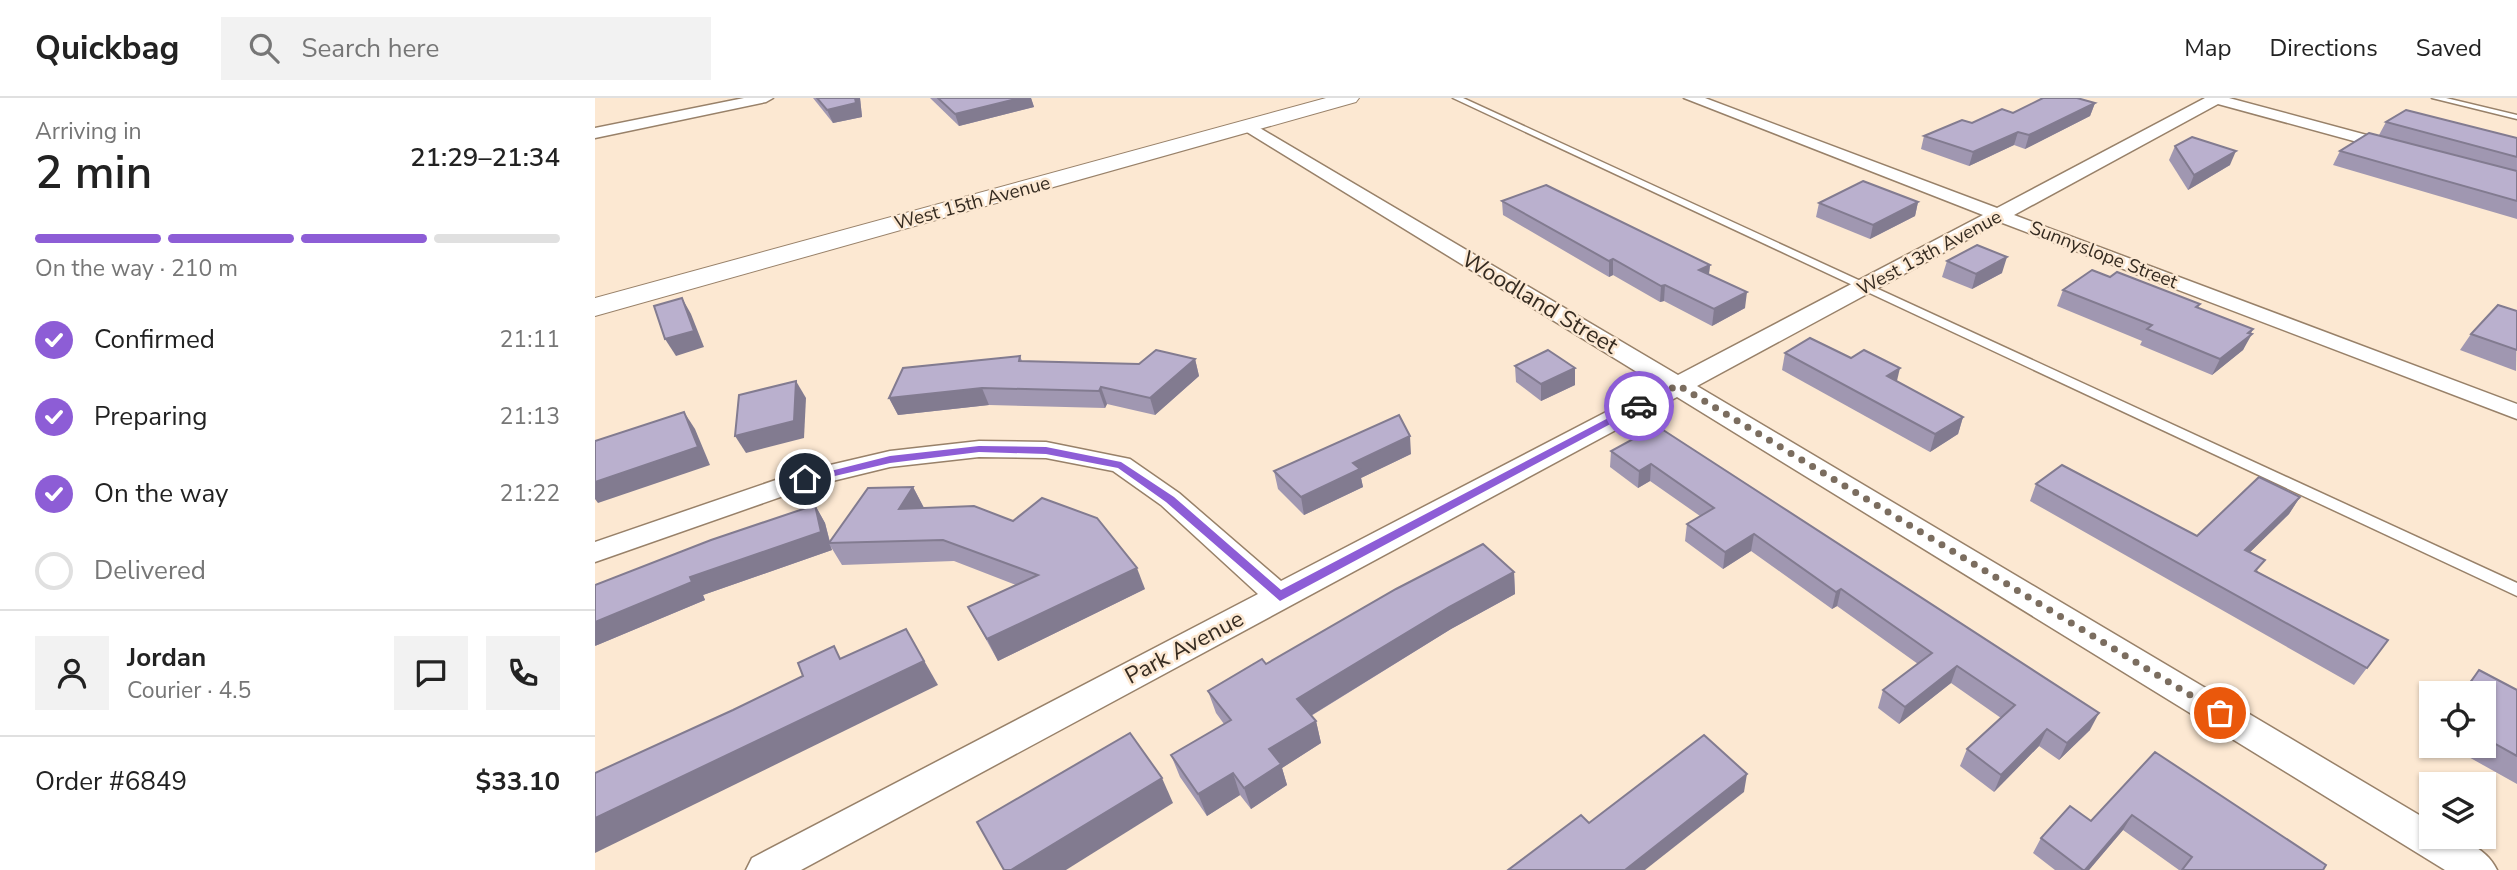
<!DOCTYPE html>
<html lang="en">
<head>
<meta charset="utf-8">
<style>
  :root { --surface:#fff; --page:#f2f2f2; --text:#222; --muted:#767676; --line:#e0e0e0; --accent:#8d5dd6 }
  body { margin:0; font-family:"Nunito Sans",sans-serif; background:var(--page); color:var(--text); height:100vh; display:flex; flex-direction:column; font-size:26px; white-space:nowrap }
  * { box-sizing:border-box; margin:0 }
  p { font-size:23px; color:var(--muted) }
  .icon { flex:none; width:38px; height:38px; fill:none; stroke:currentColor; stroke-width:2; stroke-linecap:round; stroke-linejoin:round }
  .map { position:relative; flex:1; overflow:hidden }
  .sheet { display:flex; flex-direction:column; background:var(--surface); width:595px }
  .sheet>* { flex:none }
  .fabs { position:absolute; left:1824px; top:583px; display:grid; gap:14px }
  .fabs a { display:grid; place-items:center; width:77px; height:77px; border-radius:0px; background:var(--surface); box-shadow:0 2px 5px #0004; font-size:35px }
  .pin { position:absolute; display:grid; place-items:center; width:60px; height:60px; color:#fff; margin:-30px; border:4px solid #fff; border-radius:50%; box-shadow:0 2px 7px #0007 }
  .courier { position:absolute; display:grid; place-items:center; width:70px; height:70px; margin:-35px; border:5px solid #8d5dd6; border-radius:50%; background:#fff; color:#222; box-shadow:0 2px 9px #0007 }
  .head em { font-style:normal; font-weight:600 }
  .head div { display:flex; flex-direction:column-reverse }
  .head { display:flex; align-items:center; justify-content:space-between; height:119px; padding:0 35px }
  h1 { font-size:46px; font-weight:600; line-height:52px }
  .bar { display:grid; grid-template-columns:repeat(4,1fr); gap:10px 7px; align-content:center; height:84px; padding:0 35px }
  .bar i { height:9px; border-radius:5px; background:var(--line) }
  .bar .current { background:var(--accent) }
  .bar p { grid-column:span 4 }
  .line { display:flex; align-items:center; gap:18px; padding:0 35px; border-top:2px solid var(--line) }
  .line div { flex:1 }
  .round { display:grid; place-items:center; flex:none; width:74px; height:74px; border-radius:0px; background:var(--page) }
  ol { padding:0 35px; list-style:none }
  li { display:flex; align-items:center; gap:21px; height:77px }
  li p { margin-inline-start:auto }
  li .icon { padding:7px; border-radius:50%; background:var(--accent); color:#fff; stroke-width:4 }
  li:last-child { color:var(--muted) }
  li i { width:38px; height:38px; border:4px solid var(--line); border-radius:50% }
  header { display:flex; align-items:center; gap:42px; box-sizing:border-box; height:98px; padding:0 35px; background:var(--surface); border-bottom:2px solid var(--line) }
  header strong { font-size:33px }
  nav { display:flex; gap:38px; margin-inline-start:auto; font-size:24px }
  .search { width:490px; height:63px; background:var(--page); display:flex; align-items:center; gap:18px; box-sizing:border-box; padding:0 24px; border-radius:0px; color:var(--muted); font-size:26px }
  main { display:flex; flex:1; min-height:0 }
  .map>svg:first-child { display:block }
</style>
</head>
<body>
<header>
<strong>Quickbag</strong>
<div class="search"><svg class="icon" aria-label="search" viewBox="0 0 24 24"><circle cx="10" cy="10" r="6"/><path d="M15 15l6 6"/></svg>Search here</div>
<nav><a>Map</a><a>Directions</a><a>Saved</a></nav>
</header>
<main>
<section class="sheet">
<div class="head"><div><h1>2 min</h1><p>Arriving in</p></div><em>21:29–21:34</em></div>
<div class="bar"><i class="current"></i><i class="current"></i><i class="current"></i><i></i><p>On the way · 210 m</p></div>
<ol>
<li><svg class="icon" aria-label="check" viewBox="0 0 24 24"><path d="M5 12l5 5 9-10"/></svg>Confirmed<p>21:11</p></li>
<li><svg class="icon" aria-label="check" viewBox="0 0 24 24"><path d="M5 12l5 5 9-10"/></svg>Preparing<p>21:13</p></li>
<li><svg class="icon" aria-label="check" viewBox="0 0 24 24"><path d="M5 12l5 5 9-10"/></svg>On the way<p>21:22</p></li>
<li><i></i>Delivered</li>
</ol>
<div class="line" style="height:126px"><a class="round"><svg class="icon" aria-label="person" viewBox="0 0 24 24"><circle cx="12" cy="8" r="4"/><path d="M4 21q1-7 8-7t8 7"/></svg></a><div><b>Jordan</b><p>Courier · 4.5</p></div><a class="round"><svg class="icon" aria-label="chat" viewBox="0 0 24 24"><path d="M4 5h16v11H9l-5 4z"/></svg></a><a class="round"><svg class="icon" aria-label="phone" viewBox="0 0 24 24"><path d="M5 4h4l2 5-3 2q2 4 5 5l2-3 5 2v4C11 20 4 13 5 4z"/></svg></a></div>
<div class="line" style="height:91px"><div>Order #6849</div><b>$33.10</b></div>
</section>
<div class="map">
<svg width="1922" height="772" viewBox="0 0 1922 772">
  <rect width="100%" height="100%" fill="#fce8d2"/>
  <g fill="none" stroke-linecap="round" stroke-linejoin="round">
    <defs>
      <g id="lane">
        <path d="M 858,0 L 868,0 L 1922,485 L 1922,498 Z"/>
        <path d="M 1837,0 L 1851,0 L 1922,17 L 1922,21 Z"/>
      </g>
      <g id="street">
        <path d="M 149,0 L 178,0 L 171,4 L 0,40 L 0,30 Z"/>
        <path d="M 1089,0 L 1110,0 L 1402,110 L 1610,0 L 1634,0 L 1805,46 L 1807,49 L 1799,54 L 1623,6 L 1419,117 L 1922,306 L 1922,321 L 1405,124 L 1102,288 L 1836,724 L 1836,738 C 1861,738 1890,747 1902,772 L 1850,772 L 1082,299 L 206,772 L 151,772 L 157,760 L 663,496 L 566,407 L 518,373 L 451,360 L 384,359 L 295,369 L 217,388 L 0,464 L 0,444 L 201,375 L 295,353 L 384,343 L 451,344 L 535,361 L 584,395 L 686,483 L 1063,287 L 647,31 L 645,28 L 653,23 L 1083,277 L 1388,117 Z"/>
      </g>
      <path id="secondary" d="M 731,0 L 764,0 L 761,4 L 0,218 L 0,200 Z"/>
    </defs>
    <use href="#lane" stroke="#988169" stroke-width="3"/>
    <use href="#street" stroke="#988169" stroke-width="3"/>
    <use href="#secondary" stroke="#988169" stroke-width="2"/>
    <use href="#lane" fill="#fff" fill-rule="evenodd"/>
    <use href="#street" fill="#fff" fill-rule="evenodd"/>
    <use href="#secondary" fill="#fff" fill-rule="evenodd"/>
  </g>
  <g fill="#a097b1">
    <path d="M 218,0 L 265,0 L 267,19 L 238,25 Z"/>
    <path d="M 335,0 L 436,0 L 439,9 L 364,28 Z"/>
    <path d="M 1500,5 L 1495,18 L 1430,51 L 1419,47 L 1374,68 L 1326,51 L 1329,38 L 1377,25 L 1418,15 Z"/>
    <path d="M 1791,24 L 1922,40 L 1922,121 L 1738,67 L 1745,53 L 1784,37 Z"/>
    <path d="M 1580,48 L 1635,67 L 1593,92 L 1574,62 Z"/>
    <path d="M 907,103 L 1115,167 L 1114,176 L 1150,210 L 1117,228 L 1069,203 L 1065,204 L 1018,177 L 1014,179 L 908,117 Z"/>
    <path d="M 1323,104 L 1320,118 L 1275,141 L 1221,119 L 1224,105 Z"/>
    <path d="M 1352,163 L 1407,175 L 1377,191 L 1347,179 Z"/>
    <path d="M 1515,179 L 1605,206 L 1603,210 L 1658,231 L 1648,252 L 1617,277 L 1545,247 L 1547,243 L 1462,208 L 1468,192 Z"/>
    <path d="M 1922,213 L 1921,273 L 1865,252 L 1876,236 Z"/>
    <path d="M 1190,255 L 1302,283 L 1368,319 L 1363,336 L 1335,354 L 1187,272 Z"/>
    <path d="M 425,258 L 427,263 L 544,266 L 600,261 L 604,278 L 560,317 L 512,306 L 510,310 L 394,307 L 303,317 L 294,300 Z"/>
    <path d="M 920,268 L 980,287 L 946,303 L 921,284 Z"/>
    <path d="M 1062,328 L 1495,632 L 1464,662 L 1444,648 L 1399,694 L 1365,668 L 1372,651 L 1406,620 L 1356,585 L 1304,626 L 1283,610 L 1288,592 L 1323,566 L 1242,508 L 1237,511 L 1156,453 L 1128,471 L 1090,443 L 1092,426 L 1105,418 L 1055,383 L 1043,390 L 1015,369 L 1016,353 Z"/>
    <path d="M 816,356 L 766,380 L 768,389 L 709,417 L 683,391 L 679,373 Z"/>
    <path d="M 1441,386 L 1602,438 L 1705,399 L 1694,416 L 1655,454 L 1663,474 L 1793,542 L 1759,587 L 1435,403 Z"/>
    <path d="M 318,389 L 329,410 L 550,491 L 403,563 L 373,509 L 421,487 L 359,463 L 247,467 L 236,449 L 237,452 L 108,497 L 110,502 L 0,548 L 220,407 L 230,425 L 235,444 Z"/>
    <path d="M 919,474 L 920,496 L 856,531 L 716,618 L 721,623 L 726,645 L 687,670 L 692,687 L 656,711 L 645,697 L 612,718 L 585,679 L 576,657 L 629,626 L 621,615 L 613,593 L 671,566 Z"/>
    <path d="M 1884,572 L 1922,592 L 1922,686 L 1854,648 L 1888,648 L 1888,595 L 1865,595 Z"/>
    <path d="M 1560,654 L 1728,772 L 1584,772 L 1528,732 L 1494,772 L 1460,772 L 1438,755 L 1446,740 L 1496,723 Z"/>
  </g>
  <g fill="#827b90">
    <path d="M 260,0 L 265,0 L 267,19 L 238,25 L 232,12 Z"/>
    <path d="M 425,0 L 436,0 L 439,9 L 364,28 L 360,16 Z"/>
    <path d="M 1500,5 L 1495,18 L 1430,51 L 1434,37 Z"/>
    <path d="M 1423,34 L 1419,47 L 1374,68 L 1378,54 Z"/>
    <path d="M 1641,53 L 1635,67 L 1593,92 L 1599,77 Z"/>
    <path d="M 1323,104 L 1320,118 L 1275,141 L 1278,127 Z"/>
    <path d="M 1412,159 L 1407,175 L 1377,191 L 1381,176 Z"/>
    <path d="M 1018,161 L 1018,177 L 1014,179 L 1014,163 Z"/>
    <path d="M 1115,167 L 1113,183 L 1104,172 Z"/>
    <path d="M 1070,187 L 1069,203 L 1065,204 L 1066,188 Z"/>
    <path d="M 1152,194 L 1150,210 L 1117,228 L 1119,211 Z"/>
    <path d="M 87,200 L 96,216 L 109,249 L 81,258 L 70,241 Z"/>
    <path d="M 1658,231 L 1654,238 L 1657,236 L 1648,252 L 1617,277 L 1625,261 Z"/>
    <path d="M 600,261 L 604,278 L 560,317 L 555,300 Z"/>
    <path d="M 980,270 L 980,287 L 946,303 L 946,286 Z"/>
    <path d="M 1305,270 L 1301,287 L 1292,278 Z"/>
    <path d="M 201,283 L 211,300 L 209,340 L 151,355 L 140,338 Z"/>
    <path d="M 506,289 L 512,306 L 510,310 L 504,293 Z"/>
    <path d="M 387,290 L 394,307 L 303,317 L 294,300 Z"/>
    <path d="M 89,314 L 100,331 L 115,367 L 3,405 L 0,401 L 0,384 Z"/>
    <path d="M 1368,319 L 1363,336 L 1335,354 L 1340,336 Z"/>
    <path d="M 815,338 L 816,356 L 766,380 L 768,389 L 709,417 L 706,399 L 758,365 Z"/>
    <path d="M 1056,366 L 1055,383 L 1043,390 L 1044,373 Z"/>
    <path d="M 318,389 L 329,410 L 304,411 Z"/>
    <path d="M 1705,399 L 1694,416 L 1640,469 L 1650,452 Z"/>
    <path d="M 220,407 L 230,425 L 235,445 L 234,445 L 237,452 L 108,497 L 110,502 L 0,548 L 0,524 L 95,479 Z"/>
    <path d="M 1159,436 L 1156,453 L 1128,471 L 1130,454 Z"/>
    <path d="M 542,470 L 550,491 L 403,563 L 392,541 Z"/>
    <path d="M 919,474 L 920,496 L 856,531 L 707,623 L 702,601 L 854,509 Z"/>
    <path d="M 1246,491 L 1242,508 L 1237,511 L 1241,494 Z"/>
    <path d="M 311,531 L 343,587 L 0,755 L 0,720 Z"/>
    <path d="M 1362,568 L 1356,585 L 1304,626 L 1310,609 Z"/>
    <path d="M 1504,615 L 1495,632 L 1464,662 L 1472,645 Z"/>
    <path d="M 721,623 L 726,645 L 687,670 L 692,687 L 656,711 L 649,690 L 674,651 Z"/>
    <path d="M 1452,631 L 1444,648 L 1399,694 L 1406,677 Z"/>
    <path d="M 638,675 L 645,697 L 612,718 L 603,696 Z"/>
    <path d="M 1152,676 L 1149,694 L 1050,772 L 1030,772 Z"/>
    <path d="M 567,680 L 578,705 L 471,772 L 416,772 Z"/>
    <path d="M 1537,717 L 1528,732 L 1494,772 L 1490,772 Z"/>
  </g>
  <g fill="#bab0ce" stroke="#827b90" stroke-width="2">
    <path d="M 222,0 L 260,0 L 261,5 L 232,12 Z"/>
    <path d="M 343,0 L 425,0 L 360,16 Z"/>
    <path d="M 1448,0 L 1482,0 L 1500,5 L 1434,37 L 1423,34 L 1378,54 L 1329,38 L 1367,22 L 1377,25 L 1407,11 L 1418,15 Z"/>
    <path d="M 1811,12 L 1922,40 L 1922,59 L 1791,24 Z"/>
    <path d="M 1774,35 L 1922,73 L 1922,103 L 1745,53 Z"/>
    <path d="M 1597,39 L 1641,53 L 1599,77 L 1580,48 Z"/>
    <path d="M 1268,83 L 1323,104 L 1278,127 L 1224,105 Z"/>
    <path d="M 951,87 L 1115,167 L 1104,172 L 1152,194 L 1119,211 L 1070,187 L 1066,188 L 1018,161 L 1014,163 L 907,103 Z"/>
    <path d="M 1382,147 L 1412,159 L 1381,176 L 1352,163 Z"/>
    <path d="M 1497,172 L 1515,179 L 1522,174 L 1605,206 L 1601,209 L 1658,231 L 1653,235 L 1657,236 L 1625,261 L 1552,231 L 1557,227 L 1468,192 Z"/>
    <path d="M 87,200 L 99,233 L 70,241 L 59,208 Z"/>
    <path d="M 1903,207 L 1922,213 L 1922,252 L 1876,236 Z"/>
    <path d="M 1215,240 L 1256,260 L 1269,252 L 1305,270 L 1292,278 L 1368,319 L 1340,336 L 1190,255 Z"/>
    <path d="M 561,252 L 600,261 L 555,300 L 506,289 L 504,293 L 387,290 L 294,300 L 308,270 L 425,258 L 424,263 L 544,266 Z"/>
    <path d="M 953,252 L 980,270 L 946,286 L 920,268 Z"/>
    <path d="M 201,283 L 199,323 L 140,338 L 144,297 Z"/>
    <path d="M 89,314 L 103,349 L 0,384 L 0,343 Z"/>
    <path d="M 804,317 L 815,338 L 758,365 L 765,371 L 706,399 L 679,373 Z"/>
    <path d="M 1062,328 L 1504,615 L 1472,645 L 1452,631 L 1406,677 L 1372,651 L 1420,607 L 1362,568 L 1310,609 L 1288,592 L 1337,555 L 1246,491 L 1241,494 L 1159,436 L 1130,454 L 1092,426 L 1119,410 L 1056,366 L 1044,373 L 1016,353 Z"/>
    <path d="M 1467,367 L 1602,438 L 1664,379 L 1705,399 L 1650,452 L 1670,462 L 1660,473 L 1793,542 L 1772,570 L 1441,386 Z"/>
    <path d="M 318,389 L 304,411 L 379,408 L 418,423 L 447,400 L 502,420 L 542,470 L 392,541 L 373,509 L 443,477 L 348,442 L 234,445 L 273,390 Z"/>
    <path d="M 220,407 L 226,434 L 95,479 L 97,484 L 0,524 L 0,487 L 116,442 Z"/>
    <path d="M 888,446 L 919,474 L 854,509 L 702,601 L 721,623 L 674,651 L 686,666 L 649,690 L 638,675 L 603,696 L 576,657 L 636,622 L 613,593 L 667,561 L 671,566 L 801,491 Z"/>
    <path d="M 311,531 L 329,563 L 0,720 L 0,675 L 138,612 L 208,578 L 203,565 L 239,548 L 245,561 Z"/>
    <path d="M 1884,572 L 1922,592 L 1922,658 L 1888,639 L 1888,595 L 1868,595 Z"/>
    <path d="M 535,635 L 567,680 L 416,772 L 409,772 L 382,724 Z"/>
    <path d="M 1109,637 L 1152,676 L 1030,772 L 913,772 L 986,717 L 994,725 Z"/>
    <path d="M 1560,654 L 1731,767 L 1728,772 L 1587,772 L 1597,759 L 1537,717 L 1490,772 L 1488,772 L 1446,740 L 1475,708 L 1496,723 Z"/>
  </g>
  <path fill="#8d5dd6" d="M 1040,306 L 1049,308 L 685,503 L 571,404 L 523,370 L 451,356 L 384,354 L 295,365 L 210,385 L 204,381 L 295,358 L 384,348 L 451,349 L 526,364 L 579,399 L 686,492 Z"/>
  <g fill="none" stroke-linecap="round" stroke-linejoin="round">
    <path stroke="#7b6d5f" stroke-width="7" stroke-dasharray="0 12.6" d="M 1044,308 L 1083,287 L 1625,615"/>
  </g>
  <g text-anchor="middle" stroke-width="5" stroke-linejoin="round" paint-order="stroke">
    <g font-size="19" fill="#352b21" stroke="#fce8d2">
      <text transform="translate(377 104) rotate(-15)" y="7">West 15th Avenue</text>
      <text transform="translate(1334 154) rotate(-28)" y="7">West 13th Avenue</text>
      <text transform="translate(1509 156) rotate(21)" y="7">Sunnyslope Street</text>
    </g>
    <g font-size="23" fill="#352b21" stroke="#fce8d2">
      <text transform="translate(945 204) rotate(31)" y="8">Woodland Street</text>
      <text transform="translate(589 549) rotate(-28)" y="8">Park Avenue</text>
    </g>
  </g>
</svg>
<div class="fabs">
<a><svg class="icon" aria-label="locate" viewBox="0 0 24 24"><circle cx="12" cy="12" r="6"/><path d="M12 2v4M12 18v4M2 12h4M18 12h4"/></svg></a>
<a><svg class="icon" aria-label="layers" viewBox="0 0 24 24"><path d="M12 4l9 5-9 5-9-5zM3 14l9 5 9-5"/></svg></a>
</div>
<div class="pin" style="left:1625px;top:615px;background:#ea580c"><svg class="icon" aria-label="bag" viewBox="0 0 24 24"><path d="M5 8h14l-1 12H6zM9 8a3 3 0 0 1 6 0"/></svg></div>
<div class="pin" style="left:210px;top:381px;background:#1f2937"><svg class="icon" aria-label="home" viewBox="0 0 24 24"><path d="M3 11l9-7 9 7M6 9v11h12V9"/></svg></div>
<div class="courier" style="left:1044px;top:308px"><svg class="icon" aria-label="car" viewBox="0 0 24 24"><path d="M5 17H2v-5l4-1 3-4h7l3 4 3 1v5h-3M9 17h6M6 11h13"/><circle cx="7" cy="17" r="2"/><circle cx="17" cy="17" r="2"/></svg></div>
</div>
</main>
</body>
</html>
